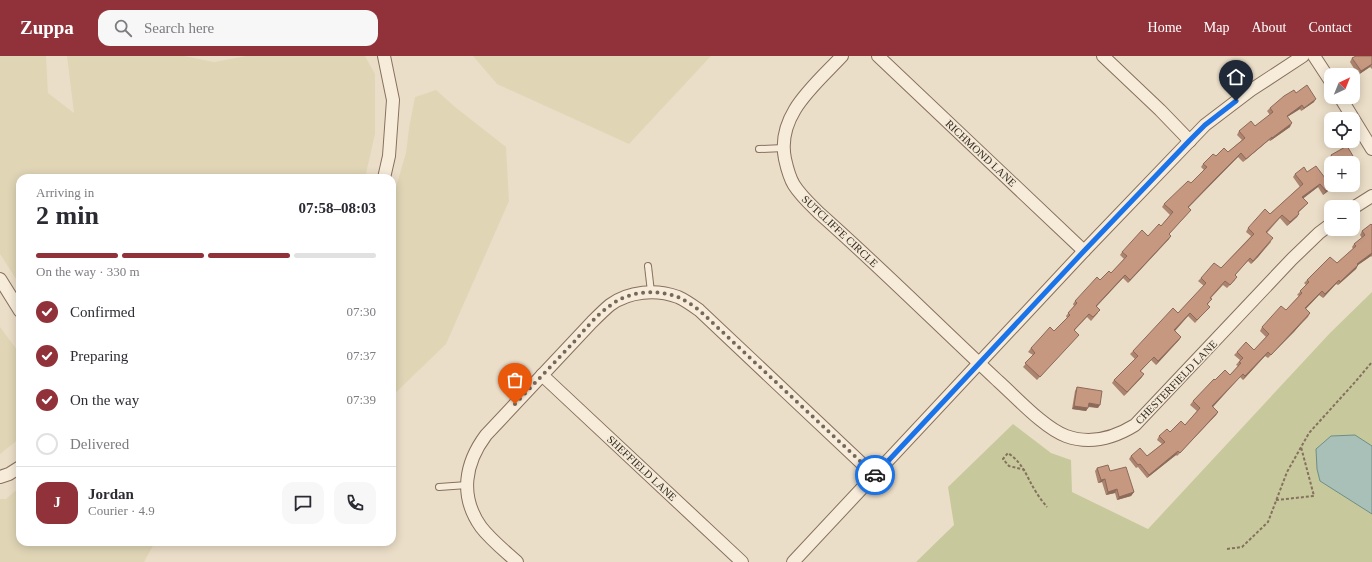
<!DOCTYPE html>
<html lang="en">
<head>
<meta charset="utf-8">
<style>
  :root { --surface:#fff; --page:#f7f7f7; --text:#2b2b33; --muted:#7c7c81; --line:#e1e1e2; --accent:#91323a }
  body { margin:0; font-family:"Times New Roman",serif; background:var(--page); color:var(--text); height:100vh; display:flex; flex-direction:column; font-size:15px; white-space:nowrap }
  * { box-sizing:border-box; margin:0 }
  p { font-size:13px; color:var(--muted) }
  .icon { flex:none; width:22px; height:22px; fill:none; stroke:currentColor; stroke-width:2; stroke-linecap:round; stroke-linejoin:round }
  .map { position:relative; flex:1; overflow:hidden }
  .sheet { position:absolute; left:16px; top:118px; width:380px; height:372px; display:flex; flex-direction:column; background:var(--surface); border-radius:12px; box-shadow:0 2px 10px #0003 }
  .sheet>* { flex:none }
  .needle { width:26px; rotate:43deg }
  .fabs { position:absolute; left:1324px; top:12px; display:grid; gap:8px }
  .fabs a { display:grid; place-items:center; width:36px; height:36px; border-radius:8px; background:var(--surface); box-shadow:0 2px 10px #0003; font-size:20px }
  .pin { position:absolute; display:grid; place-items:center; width:34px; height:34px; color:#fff; margin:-41px -17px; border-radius:50% 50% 50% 0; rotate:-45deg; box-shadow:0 0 4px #0007 }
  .pin .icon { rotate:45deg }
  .courier { position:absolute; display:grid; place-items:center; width:40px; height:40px; margin:-20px; border:3px solid #1a73e8; border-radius:50%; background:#fff; color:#222; box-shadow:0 1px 5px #0007 }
  .summary em { font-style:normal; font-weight:700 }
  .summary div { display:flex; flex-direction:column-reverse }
  .summary { display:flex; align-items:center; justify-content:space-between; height:68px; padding:0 20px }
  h1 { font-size:26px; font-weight:700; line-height:30px }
  .bar { display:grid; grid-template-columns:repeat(4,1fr); gap:6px 4px; align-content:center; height:48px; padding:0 20px }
  .bar i { height:5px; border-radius:3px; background:var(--line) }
  .bar .selected { background:var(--accent) }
  .bar p { grid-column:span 4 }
  .line { display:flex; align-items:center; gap:10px; padding:0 20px; border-top:1px solid var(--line) }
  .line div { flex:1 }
  .round { display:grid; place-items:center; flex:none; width:42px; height:42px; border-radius:12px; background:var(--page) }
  ol { padding:0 20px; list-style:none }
  li { display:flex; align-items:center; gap:12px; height:44px }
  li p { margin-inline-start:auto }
  li .icon { padding:4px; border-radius:50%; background:var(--accent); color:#fff; stroke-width:4 }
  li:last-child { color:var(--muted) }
  li i { width:22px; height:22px; border:2px solid var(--line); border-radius:50% }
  header { display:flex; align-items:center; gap:24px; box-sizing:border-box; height:56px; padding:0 20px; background:var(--accent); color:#fff }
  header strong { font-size:19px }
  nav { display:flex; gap:22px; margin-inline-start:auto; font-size:14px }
  .search { width:280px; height:36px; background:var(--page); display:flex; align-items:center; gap:10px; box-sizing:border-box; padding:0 14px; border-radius:12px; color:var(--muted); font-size:15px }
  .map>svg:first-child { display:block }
</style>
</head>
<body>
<header>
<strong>Zuppa</strong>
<div class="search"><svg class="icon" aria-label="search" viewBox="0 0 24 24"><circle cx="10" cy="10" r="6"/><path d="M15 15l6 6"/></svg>Search here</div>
<nav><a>Home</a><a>Map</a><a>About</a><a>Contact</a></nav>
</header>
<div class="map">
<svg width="1372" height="506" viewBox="0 0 1372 506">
  <rect width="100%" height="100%" fill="#ebdec8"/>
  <g fill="#e0d6b6">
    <path d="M 0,0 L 46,0 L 48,37 L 74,57 L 67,0 L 184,0 L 214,6 L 246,0 L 365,0 L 375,18 L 375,78 L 365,122 L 20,122 L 20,229 L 0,198 Z"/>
    <path d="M 473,0 L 711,0 L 629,88 L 497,28 Z"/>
    <path d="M 436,34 L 455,51 L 506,91 L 509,145 L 446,288 L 392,340 L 392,144 L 406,97 L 409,72 L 415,41 Z"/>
    <path d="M 0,271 L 20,298 L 20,382 L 0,398 Z"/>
    <path d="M 20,431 L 20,486 L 155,486 L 144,506 L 0,506 L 0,443 L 6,443 Z"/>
  </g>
  <path fill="#c7c99c" d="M 1372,236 L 1372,506 L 916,506 L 954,469 L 948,431 L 1013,368 L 1051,397 L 1071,404 L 1072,436 L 1148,473 L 1330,277 Z"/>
  <path fill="#a8c0b7" stroke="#6f8e84" d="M 1355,379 L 1372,390 L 1372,458 L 1320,425 L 1317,413 L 1316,393 L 1331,380 Z"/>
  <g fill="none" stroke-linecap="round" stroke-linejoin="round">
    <defs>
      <g id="lane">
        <path d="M 759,93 L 784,92"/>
        <path d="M 648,210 L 651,236"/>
        <path d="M 439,431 L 467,429"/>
      </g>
      <g id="street">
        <path d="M 842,0 C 815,29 776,59 785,103 C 787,112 789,121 794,129 C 801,140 810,148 819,157 C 880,211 938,269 998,325 C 1016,341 1044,372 1066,380 C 1091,389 1114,382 1135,369 L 1292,203 L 1319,177 L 1331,168"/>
        <path d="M 878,0 L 1084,195"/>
        <path d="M 1103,0 L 1160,54 L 1190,85"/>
        <path d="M 1314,0 L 1331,26"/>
        <path d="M 1340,41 L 1372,93"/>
        <path d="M 384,122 L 389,100 L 393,44 L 384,0"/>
        <path d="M 1353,152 L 1372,140"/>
        <path d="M 0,223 L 20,255"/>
        <path d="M 542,319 L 742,506"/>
        <path d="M 0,421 L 9,418 L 20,411"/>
        <path d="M 517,506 C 505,495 491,484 481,471 C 459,440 465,407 486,379 L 592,266 C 598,260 604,254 610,249 C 629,235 656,233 678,241 C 685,244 692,249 699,254 L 874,419"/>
        <path d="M 793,506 L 1084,195 L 1205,69 L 1251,34 L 1303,0"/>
      </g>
    </defs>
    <use href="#lane" stroke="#86705e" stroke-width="8"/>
    <use href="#street" stroke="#86705e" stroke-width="14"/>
    <g stroke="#86705e" stroke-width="2" stroke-dasharray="3 2" stroke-linecap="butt">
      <path d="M 1025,414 L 1009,410 L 1003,403 L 1008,397 C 1024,408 1026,420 1036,436 C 1039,441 1043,446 1047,451"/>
      <path d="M 1276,444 L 1314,440 L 1301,391"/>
      <path d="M 1227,493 L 1242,491 L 1268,466 L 1287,416 L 1309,377 L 1356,325 L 1372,306"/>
    </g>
    <use href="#lane" stroke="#f7ecda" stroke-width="6"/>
    <use href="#street" stroke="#f7ecda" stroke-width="12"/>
  </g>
  <g fill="#ab836e">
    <path d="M 1372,0 L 1372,13 L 1370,11 L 1358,19 L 1350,6 L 1352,2 Z"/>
    <path d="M 1296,37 L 1314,46 L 1301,55 L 1300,53 L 1287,61 L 1290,71 L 1270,85 L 1269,84 L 1243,106 L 1238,101 L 1215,124 L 1188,152 L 1191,154 L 1169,178 L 1169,183 L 1128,227 L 1123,222 L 1097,250 L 1098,257 L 1091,265 L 1087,261 L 1074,275 L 1076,282 L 1037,324 L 1023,311 L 1033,299 L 1028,296 L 1031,292 L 1054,275 L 1067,262 L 1066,260 L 1074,250 L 1073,248 L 1075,245 L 1100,224 L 1111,217 L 1124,203 L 1120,199 L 1122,196 L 1148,180 L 1161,170 L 1170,159 L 1162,151 L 1164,148 L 1191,127 L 1204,114 L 1201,111 L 1203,108 L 1216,100 L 1228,96 L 1242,84 L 1237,79 L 1239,75 L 1255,70 L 1270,59 L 1267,55 L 1270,52 Z"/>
    <path d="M 1331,99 L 1351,103 L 1357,112 L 1355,115 L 1353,117 L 1353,107 L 1332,107 L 1329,103 Z"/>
    <path d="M 1307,116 L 1325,122 L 1334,129 L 1332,132 L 1323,139 L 1318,131 L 1303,142 L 1308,147 L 1298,157 L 1299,158 L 1297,161 L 1287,170 L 1280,162 L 1267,177 L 1271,186 L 1258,201 L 1251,208 L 1248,205 L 1235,219 L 1235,224 L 1227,232 L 1223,229 L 1211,242 L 1209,247 L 1207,249 L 1207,254 L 1195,267 L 1188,260 L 1175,275 L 1181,281 L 1179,284 L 1156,309 L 1151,304 L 1141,315 L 1142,321 L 1124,340 L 1112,327 L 1114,324 L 1135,303 L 1130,298 L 1133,295 L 1178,257 L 1204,230 L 1198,225 L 1201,222 L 1221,212 L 1251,180 L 1246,176 L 1248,172 L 1270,158 L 1300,131 L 1293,121 L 1295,118 Z"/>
    <path d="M 1372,169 L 1372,201 L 1371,200 L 1358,209 L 1356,213 L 1338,229 L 1336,228 L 1323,242 L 1319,239 L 1305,253 L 1310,257 L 1308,261 L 1268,302 L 1265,300 L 1243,324 L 1240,321 L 1213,351 L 1218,356 L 1216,359 L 1177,400 L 1176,399 L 1147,422 L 1138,411 L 1136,412 L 1129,403 L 1131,400 L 1147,400 L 1162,388 L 1157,384 L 1159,380 L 1170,376 L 1185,369 L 1197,355 L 1190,349 L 1193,345 L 1215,324 L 1230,319 L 1238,310 L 1236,309 L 1240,304 L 1234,299 L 1237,296 L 1254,294 L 1266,281 L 1260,275 L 1262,271 L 1286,254 L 1299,240 L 1297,239 L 1306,229 L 1304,227 L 1307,224 L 1337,207 L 1353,193 L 1352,191 L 1354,188 L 1362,182 L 1360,179 L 1362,175 Z"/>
    <path d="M 1077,331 L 1098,352 L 1088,351 L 1086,355 L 1072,353 L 1075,335 Z"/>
    <path d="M 1097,412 L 1110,415 L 1134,436 L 1131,440 L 1117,444 L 1115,437 L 1106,439 L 1102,426 L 1098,427 L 1095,415 Z"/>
  </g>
  <g fill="#8b6a5a">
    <path d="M 1372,8 L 1370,11 L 1358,19 L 1361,15 Z"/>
    <path d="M 1316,43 L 1314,46 L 1301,55 L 1304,52 Z"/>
    <path d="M 1302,49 L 1300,53 L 1284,63 L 1287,60 Z"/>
    <path d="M 1292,67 L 1290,71 L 1270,85 L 1272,82 Z"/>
    <path d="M 1272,81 L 1269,84 L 1243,106 L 1246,103 Z"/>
    <path d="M 1241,97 L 1238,101 L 1185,155 L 1188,151 L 1217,121 Z"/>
    <path d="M 1320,128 L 1318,131 L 1300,145 L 1302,141 Z"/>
    <path d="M 1334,129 L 1332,132 L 1323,139 L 1326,135 Z"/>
    <path d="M 1299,158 L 1297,161 L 1287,170 L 1290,166 Z"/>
    <path d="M 1171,180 L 1169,183 L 1128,227 L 1130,224 Z"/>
    <path d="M 1273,182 L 1258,201 L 1251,208 L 1253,205 Z"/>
    <path d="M 1372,197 L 1371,200 L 1358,209 L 1356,213 L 1338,229 L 1340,226 L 1357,208 Z"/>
    <path d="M 1125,219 L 1123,222 L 1094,253 L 1096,250 Z"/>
    <path d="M 1339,224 L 1336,228 L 1323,242 L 1325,238 Z"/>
    <path d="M 1322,235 L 1319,239 L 1303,256 L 1305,252 Z"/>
    <path d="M 1190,257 L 1188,260 L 1172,278 L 1174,274 Z"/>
    <path d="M 1310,257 L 1294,276 L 1268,302 L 1271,299 Z"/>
    <path d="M 1181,281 L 1179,284 L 1156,309 L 1158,305 Z"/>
    <path d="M 1268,296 L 1265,300 L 1243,324 L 1245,320 Z"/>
    <path d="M 1144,318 L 1142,321 L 1124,340 L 1127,336 Z"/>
    <path d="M 1243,318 L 1240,321 L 1210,354 L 1212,350 Z"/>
    <path d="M 1089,347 L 1100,349 L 1098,352 L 1086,350 Z"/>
    <path d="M 1074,350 L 1088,352 L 1086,355 L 1072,353 Z"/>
    <path d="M 1218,356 L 1216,359 L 1177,400 L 1180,397 Z"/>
    <path d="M 1178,395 L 1176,399 L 1147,422 L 1149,419 Z"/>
    <path d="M 1105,423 L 1102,426 L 1098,427 L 1101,424 Z"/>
    <path d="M 1117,433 L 1115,437 L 1106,439 L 1108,436 Z"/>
    <path d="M 1134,436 L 1131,440 L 1117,444 L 1119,441 Z"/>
  </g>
  <g fill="#c79880" stroke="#8b6a5a">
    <path d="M 1356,0 L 1372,0 L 1372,8 L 1361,15 L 1352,2 Z"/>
    <path d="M 1307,29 L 1316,43 L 1304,52 L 1302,49 L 1287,60 L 1292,67 L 1272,82 L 1272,81 L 1246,103 L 1241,97 L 1217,121 L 1188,151 L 1191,154 L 1169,178 L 1171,180 L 1130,224 L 1125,219 L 1096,250 L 1100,254 L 1093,261 L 1089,258 L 1074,274 L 1079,279 L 1040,321 L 1025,307 L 1035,297 L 1031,292 L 1042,280 L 1050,271 L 1054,275 L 1070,259 L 1068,257 L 1077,247 L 1075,245 L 1097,221 L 1100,224 L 1109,215 L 1111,217 L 1127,200 L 1122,196 L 1142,174 L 1148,180 L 1159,168 L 1161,170 L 1173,156 L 1164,148 L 1188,125 L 1191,127 L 1207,111 L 1203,108 L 1213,98 L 1216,100 L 1224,92 L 1228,96 L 1245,82 L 1239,75 L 1251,65 L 1255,70 L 1273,56 L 1270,52 L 1284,40 L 1294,34 L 1296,37 Z"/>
    <path d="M 1347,90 L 1353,100 L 1351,102 L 1357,112 L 1353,115 L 1353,107 L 1336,107 L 1331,99 Z"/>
    <path d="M 1316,110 L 1325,122 L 1331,118 L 1331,129 L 1334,129 L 1326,135 L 1320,128 L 1302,141 L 1308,147 L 1298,156 L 1299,158 L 1290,166 L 1282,159 L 1266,176 L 1273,182 L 1260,197 L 1253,205 L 1250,202 L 1235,219 L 1237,221 L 1230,229 L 1225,225 L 1210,242 L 1212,243 L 1207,248 L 1210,251 L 1197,264 L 1190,257 L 1174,274 L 1181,281 L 1158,305 L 1154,301 L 1140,315 L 1144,318 L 1127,336 L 1114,324 L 1138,300 L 1133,295 L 1173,252 L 1178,257 L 1206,227 L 1201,222 L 1214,207 L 1221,212 L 1254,178 L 1248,172 L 1265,153 L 1270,158 L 1303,128 L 1295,118 L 1304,111 L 1307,116 Z"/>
    <path d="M 1371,168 L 1372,169 L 1372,197 L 1357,208 L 1358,209 L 1340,226 L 1339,224 L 1325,238 L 1322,235 L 1305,252 L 1310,257 L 1271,299 L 1268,296 L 1245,320 L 1243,318 L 1212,350 L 1218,356 L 1180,397 L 1178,395 L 1149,419 L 1140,408 L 1138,409 L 1131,400 L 1140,392 L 1147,400 L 1165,386 L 1159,380 L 1167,373 L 1170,376 L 1181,365 L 1185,369 L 1200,352 L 1193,345 L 1214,323 L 1215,324 L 1225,314 L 1230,319 L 1241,307 L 1239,306 L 1243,302 L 1237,296 L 1246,286 L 1254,294 L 1269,278 L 1262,271 L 1281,250 L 1286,254 L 1302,237 L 1300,235 L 1309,226 L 1307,224 L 1330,201 L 1337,207 L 1356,190 L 1354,188 L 1365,179 L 1362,175 Z"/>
    <path d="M 1077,331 L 1102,335 L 1100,349 L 1089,347 L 1088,352 L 1074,350 Z"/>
    <path d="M 1108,409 L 1110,415 L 1126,411 L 1134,436 L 1119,441 L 1117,433 L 1108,436 L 1105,423 L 1101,424 L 1097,412 Z"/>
  </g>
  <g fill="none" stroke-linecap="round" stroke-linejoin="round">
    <path stroke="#76695b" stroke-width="4" stroke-dasharray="0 7.2" d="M 515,348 C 534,328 553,308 572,288 C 584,275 596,259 611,249 C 629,235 656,233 678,241 C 685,244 692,249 699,254 L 875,419"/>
    <path stroke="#1a73e8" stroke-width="5" d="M 875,419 L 1084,195 L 1190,84 L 1205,69 L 1236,45"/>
  </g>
  <g text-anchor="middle" stroke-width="3" stroke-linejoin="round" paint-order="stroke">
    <g font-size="11" fill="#372a21" stroke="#f3e9d7">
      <text transform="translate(981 97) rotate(43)" y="4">RICHMOND LANE</text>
      <text transform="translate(840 175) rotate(43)" y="4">SUTCLIFFE CIRCLE</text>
      <text transform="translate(1176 326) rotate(-46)" y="4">CHESTERFIELD LANE</text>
      <text transform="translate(642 412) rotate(43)" y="4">SHEFFIELD LANE</text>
    </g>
  </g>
</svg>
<div class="fabs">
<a><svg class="needle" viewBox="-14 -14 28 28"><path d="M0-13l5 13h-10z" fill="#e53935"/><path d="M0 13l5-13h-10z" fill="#7c7c81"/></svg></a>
<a><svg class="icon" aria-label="locate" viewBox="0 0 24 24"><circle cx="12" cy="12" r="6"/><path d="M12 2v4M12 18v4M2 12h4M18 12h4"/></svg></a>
<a>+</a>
<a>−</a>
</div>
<div class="pin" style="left:515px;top:348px;background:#ea580c"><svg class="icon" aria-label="bag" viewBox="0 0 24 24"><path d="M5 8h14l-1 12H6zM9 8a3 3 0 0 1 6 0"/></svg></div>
<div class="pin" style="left:1236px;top:45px;background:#1f2937"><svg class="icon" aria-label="home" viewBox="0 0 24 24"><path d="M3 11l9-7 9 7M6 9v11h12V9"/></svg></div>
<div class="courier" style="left:875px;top:419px"><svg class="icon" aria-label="car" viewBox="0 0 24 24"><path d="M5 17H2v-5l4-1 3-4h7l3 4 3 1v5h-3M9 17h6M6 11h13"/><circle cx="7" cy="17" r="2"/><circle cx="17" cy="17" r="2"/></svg></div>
<section class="sheet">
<div class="summary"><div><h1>2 min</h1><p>Arriving in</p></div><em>07:58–08:03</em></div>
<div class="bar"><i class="selected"></i><i class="selected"></i><i class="selected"></i><i></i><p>On the way · 330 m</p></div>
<ol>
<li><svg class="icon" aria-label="check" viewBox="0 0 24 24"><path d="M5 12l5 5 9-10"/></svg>Confirmed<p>07:30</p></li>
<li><svg class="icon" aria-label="check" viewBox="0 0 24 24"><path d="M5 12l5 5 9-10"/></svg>Preparing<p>07:37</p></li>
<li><svg class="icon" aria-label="check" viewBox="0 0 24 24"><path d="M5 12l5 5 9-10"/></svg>On the way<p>07:39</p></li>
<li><i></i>Delivered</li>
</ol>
<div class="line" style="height:72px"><b class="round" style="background:var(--accent);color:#fff">J</b><div><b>Jordan</b><p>Courier · 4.9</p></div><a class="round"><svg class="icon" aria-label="chat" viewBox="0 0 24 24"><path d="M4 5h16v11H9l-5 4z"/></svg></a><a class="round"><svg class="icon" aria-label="phone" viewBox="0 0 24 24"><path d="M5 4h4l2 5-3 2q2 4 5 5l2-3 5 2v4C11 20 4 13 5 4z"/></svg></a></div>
</section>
</div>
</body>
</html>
